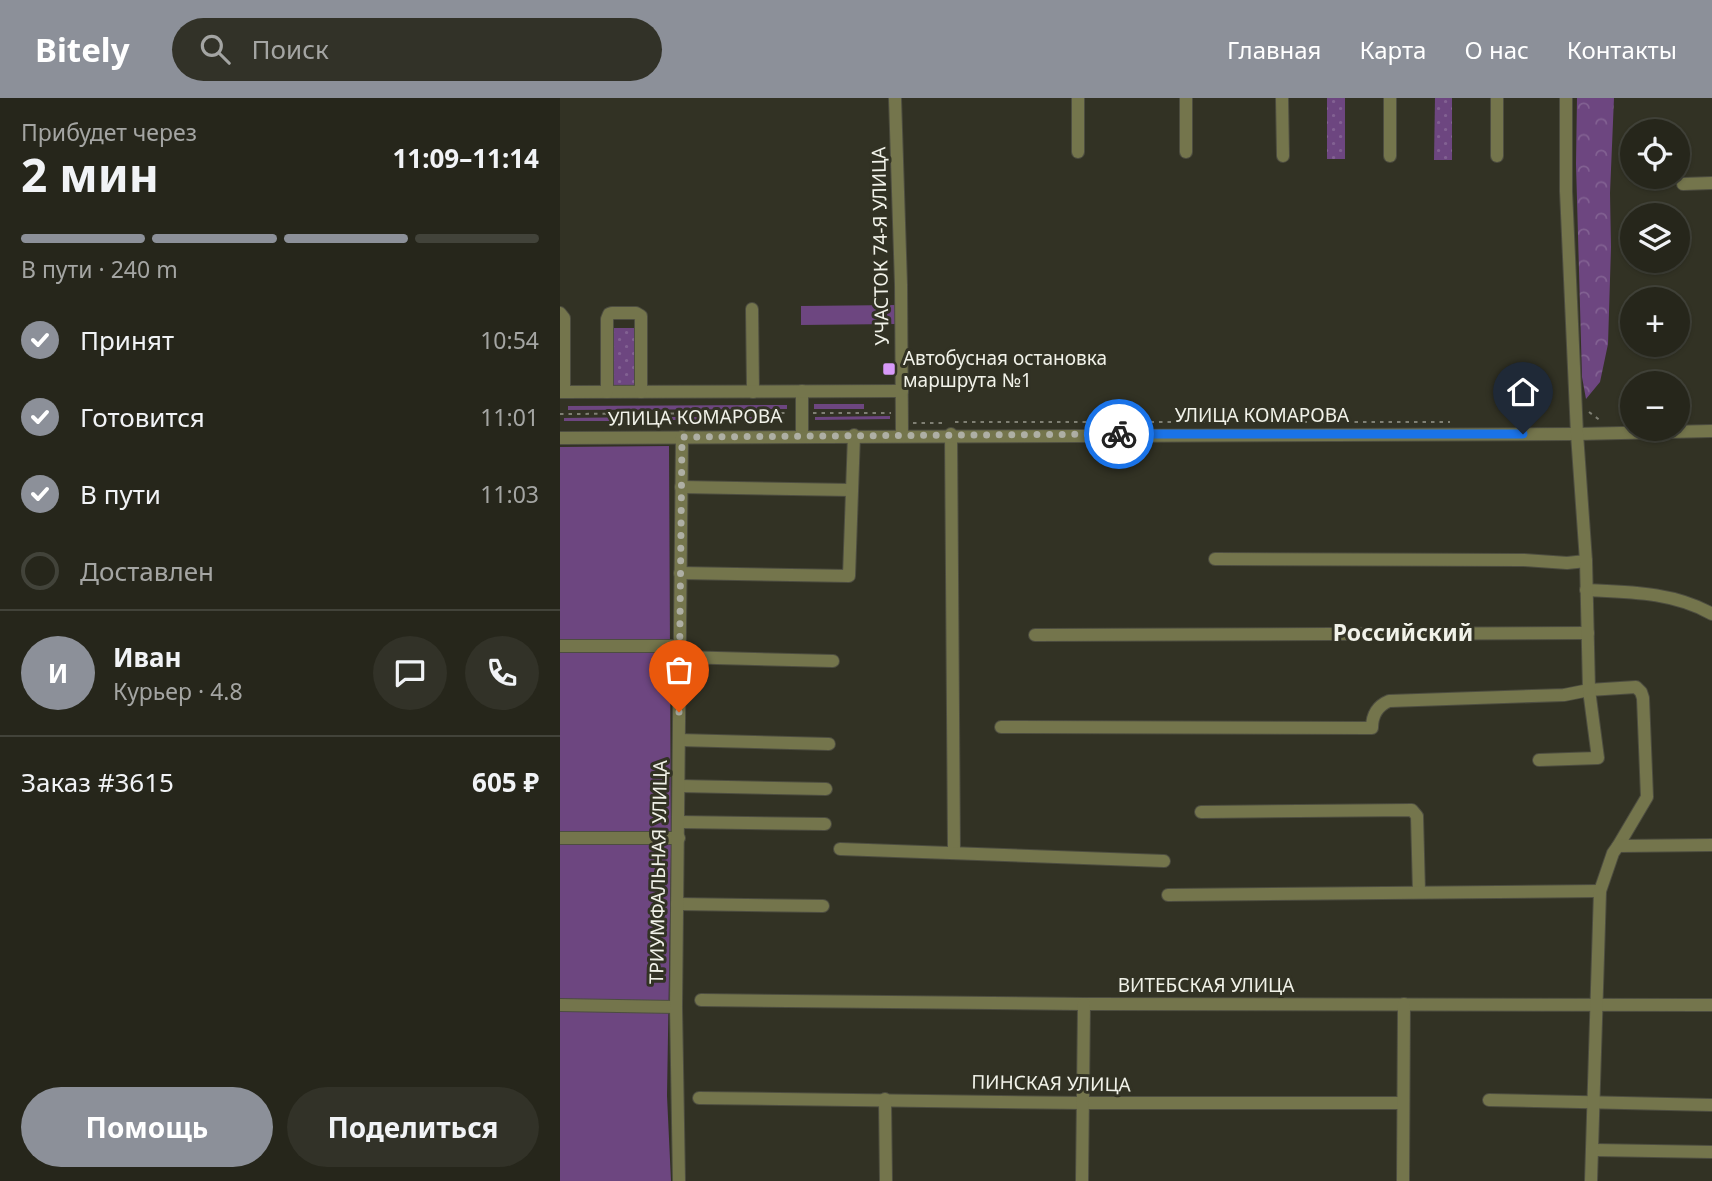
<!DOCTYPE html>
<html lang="ru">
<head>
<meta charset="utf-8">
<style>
  :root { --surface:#26261b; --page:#323228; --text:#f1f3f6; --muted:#a4a5a3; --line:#42433a; --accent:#8c9099 }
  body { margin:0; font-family:"Noto Sans",sans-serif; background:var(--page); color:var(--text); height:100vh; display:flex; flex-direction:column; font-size:26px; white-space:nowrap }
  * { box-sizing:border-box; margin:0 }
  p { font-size:23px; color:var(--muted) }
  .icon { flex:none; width:38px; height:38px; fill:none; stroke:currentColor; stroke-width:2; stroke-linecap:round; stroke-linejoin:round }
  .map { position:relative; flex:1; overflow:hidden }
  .side { display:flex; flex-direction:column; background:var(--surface); width:560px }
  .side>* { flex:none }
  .fabs { position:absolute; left:1060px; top:21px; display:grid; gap:14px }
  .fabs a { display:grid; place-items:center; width:70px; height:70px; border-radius:50%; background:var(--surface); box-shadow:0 2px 5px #0004,0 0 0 2px var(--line); font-size:35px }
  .pin { position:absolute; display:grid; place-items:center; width:60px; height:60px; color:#fff; margin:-72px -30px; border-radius:50% 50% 50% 0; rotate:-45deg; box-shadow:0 0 7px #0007 }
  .pin .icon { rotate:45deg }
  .courier { position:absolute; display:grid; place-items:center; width:70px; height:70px; margin:-35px; border:5px solid #1a73e8; border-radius:50%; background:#fff; color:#222; box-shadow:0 2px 9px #0007 }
  .overview em { font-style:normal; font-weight:700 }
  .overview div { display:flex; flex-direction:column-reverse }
  .overview { display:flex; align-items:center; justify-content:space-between; height:119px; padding:0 21px }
  h1 { font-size:46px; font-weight:700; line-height:52px }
  .bar { display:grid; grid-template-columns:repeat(4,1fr); gap:10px 7px; align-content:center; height:84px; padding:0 21px }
  .bar i { height:9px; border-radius:5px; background:var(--line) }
  .bar .active { background:var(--accent) }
  .bar p { grid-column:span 4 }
  .line { display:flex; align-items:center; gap:18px; padding:0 21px; border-top:2px solid var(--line) }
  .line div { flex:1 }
  .round { display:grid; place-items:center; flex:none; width:74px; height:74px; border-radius:37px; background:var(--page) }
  ol { padding:0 21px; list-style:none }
  li { display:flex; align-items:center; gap:21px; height:77px }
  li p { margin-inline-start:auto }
  li .icon { padding:7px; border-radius:50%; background:var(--accent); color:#fff; stroke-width:4 }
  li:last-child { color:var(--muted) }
  li i { width:38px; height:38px; border:4px solid var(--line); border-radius:50% }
  .primary-button { display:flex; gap:14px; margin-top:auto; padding:14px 21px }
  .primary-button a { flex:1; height:80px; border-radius:42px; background:var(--accent); color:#fff; font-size:28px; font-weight:700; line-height:80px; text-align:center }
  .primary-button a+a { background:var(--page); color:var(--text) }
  header { display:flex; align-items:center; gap:42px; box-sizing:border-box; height:98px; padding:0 35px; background:var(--accent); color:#fff }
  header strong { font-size:33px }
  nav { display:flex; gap:38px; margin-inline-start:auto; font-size:24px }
  .search { width:490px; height:63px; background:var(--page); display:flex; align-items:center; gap:18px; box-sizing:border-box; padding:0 24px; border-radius:38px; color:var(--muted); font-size:26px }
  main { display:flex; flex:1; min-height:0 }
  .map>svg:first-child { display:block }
</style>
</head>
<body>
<header>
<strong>Bitely</strong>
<div class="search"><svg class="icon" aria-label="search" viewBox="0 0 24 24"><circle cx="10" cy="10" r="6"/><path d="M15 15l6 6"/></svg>Поиск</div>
<nav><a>Главная</a><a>Карта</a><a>О нас</a><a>Контакты</a></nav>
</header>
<main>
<section class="side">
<div class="overview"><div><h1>2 мин</h1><p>Прибудет через</p></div><em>11:09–11:14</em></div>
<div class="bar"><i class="active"></i><i class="active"></i><i class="active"></i><i></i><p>В пути · 240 m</p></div>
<ol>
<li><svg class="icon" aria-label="check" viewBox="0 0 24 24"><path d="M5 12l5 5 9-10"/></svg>Принят<p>10:54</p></li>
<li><svg class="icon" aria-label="check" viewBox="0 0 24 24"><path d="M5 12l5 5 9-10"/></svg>Готовится<p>11:01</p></li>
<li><svg class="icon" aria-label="check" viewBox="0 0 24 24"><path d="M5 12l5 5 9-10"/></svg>В пути<p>11:03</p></li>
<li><i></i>Доставлен</li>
</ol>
<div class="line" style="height:126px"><b class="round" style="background:var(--accent);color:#fff">И</b><div><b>Иван</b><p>Курьер · 4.8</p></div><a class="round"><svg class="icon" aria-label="chat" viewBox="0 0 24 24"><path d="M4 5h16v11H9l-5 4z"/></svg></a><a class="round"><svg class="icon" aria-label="phone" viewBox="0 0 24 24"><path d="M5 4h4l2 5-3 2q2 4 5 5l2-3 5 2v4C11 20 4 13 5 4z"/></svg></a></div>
<div class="line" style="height:91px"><div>Заказ #3615</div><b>605 ₽</b></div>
<div class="primary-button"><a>Помощь</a><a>Поделиться</a></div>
</section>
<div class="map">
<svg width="1152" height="1083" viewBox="0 0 1152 1083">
  <defs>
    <pattern id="forest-crowns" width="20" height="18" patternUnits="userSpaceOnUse" patternTransform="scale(1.75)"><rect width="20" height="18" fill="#6d4680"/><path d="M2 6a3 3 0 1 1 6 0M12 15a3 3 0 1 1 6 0" fill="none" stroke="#826192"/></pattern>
    <pattern id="park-dots" width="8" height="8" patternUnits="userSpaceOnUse" patternTransform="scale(1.75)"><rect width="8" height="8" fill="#6d4680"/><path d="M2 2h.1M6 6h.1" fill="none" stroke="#826192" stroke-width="1.8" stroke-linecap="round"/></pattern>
  </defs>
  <rect width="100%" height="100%" fill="#323224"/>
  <g fill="#6d4680">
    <path d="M 336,207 L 336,226 L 241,227 L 241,208 Z"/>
    <rect x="254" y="306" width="50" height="5"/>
    <path d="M 227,307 L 227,311 L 8,312 L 8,308 Z"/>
    <path d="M 330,318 L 330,321 L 255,322 L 255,319 Z"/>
    <path d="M 87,319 L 87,323 L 4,323 L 4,320 Z"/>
    <rect x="109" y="319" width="111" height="3"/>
    <path d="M 109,348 L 111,755 L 107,998 L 111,1083 L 0,1083 L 0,349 Z"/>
  </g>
  <path fill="url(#forest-crowns)" d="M 1017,0 L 1054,0 L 1050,95 L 1051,149 L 1048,246 L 1040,284 L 1026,301 L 1022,279 L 1016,66 Z"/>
  <g fill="url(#park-dots)">
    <rect x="767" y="0" width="18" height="61"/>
    <path d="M 875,0 L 892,0 L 892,62 L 874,62 Z"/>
    <rect x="51" y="230" width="28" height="57"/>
  </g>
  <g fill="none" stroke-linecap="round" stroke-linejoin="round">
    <defs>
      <g id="minor">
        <path d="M 335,0 L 341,187 L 342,337"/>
        <path d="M 518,0 L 518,54"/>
        <path d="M 626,0 L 626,54"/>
        <path d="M 722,0 L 723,58"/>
        <path d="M 830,0 L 830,58"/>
        <path d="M 937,0 L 937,58"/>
        <path d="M 1123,86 L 1152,85"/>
        <path d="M 192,211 L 193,294"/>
        <path d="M 0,215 L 4,220 L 4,294"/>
        <path d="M 242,293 L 242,338"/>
        <path d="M 0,294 L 342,293"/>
        <path d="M 47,294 L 47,221 L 49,216 L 52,215 L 76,215 L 81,218 L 81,294"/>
        <path d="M 391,336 L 394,754"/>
        <path d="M 0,340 L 1017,336 L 1152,333"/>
        <path d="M 121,389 L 292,392"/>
        <path d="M 655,461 L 964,462 L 1007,465 L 1026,463"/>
        <path d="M 120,475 L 289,478 L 294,337"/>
        <path d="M 1026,492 C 1069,494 1114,494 1152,516"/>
        <path d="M 475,537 L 1028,535"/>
        <path d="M 0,548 L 119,548"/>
        <path d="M 119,559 L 273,563"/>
        <path d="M 441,629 L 812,630 C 812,617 817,608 829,603 L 1004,597 L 1029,592 L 1076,589 L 1081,594 L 1083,600 L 1087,699 L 1058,748"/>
        <path d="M 119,642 L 269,646"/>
        <path d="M 979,662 L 1038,660 L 1029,592 L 1026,463 L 1017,336 L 1006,93 L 1006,0"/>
        <path d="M 119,688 L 266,691"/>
        <path d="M 641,714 L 852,712 L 857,718 L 859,794"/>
        <path d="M 119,724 L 265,726"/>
        <path d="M 0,740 L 119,740"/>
        <path d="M 280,751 L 604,763"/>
        <path d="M 608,797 L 1040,793"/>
        <path d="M 117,806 L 263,808"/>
        <path d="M 141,902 L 524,906 L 1152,907"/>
        <path d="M 0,907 L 116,909"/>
        <path d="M 139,1000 L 523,1005 L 843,1005"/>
        <path d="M 325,1001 L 326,1083"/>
        <path d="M 929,1002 L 1152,1007"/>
        <path d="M 1034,1052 L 1152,1054"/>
        <path d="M 119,1083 L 116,909 L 122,339"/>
        <path d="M 522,1083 L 524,906"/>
        <path d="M 843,1083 L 844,906"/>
        <path d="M 1031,1083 L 1040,793 L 1053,755 L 1058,748 L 1152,747"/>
      </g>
    </defs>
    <use href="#minor" stroke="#4d4d40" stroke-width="14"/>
    <g stroke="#7f7f73" stroke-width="2" stroke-dasharray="3.5 5" stroke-linecap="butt">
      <path d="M 1029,314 L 1041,323"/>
      <path d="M 253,315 L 331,315"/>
      <path d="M 0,316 L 228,315"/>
      <path d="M 395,324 L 890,324"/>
      <path d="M 353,325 L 386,325"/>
    </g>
    <use href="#minor" stroke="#74754c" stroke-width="12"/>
  </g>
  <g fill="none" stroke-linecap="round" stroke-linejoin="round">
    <path stroke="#aeafa4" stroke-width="7" stroke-dasharray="0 12.6" d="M 119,614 L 122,339 L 559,336"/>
    <path stroke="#1a73e8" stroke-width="9" d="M 559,336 L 963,336"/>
  </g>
  <rect fill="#d89af8" stroke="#323224" stroke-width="2.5" x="322" y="264" width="14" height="14" rx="3.5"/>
  <g text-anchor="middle" stroke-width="6" stroke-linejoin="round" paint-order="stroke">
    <g font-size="19" fill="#f1f2e9" stroke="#323224">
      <text transform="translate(320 148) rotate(-91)" y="7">УЧАСТОК 74-Я УЛИЦА</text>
      <text x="702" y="324">УЛИЦА КОМАРОВА</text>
      <text transform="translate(135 319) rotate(-1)" y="7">УЛИЦА КОМАРОВА</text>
      <text transform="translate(98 774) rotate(-89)" y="7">ТРИУМФАЛЬНАЯ УЛИЦА</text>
      <text x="646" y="894">ВИТЕБСКАЯ УЛИЦА</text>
      <text transform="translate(491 985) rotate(1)" y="7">ПИНСКАЯ УЛИЦА</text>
    </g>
    <g font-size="19" fill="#f1f2e9" stroke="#323224" text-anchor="start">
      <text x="343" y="267">Автобусная остановка<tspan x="343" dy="22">маршрута №1</tspan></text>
    </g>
    <g font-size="23" font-weight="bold" fill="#f1f2e9" stroke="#323224">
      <text x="843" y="543">Российский</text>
    </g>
  </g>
</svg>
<div class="fabs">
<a><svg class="icon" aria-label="locate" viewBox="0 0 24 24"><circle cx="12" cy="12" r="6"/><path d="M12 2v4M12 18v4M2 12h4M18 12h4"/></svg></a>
<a><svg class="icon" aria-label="layers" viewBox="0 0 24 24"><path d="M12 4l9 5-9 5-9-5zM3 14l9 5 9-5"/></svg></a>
<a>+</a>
<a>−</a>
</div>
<div class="pin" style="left:119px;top:614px;background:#ea580c"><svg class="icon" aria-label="bag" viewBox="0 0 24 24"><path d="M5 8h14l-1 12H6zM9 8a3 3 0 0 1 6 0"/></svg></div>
<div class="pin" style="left:963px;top:336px;background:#1f2937"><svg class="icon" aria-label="home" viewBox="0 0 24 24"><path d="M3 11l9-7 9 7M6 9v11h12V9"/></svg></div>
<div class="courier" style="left:559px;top:336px"><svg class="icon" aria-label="bike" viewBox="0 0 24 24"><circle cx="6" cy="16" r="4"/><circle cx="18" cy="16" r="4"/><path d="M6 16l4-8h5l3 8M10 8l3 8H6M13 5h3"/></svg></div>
</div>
</main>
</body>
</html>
